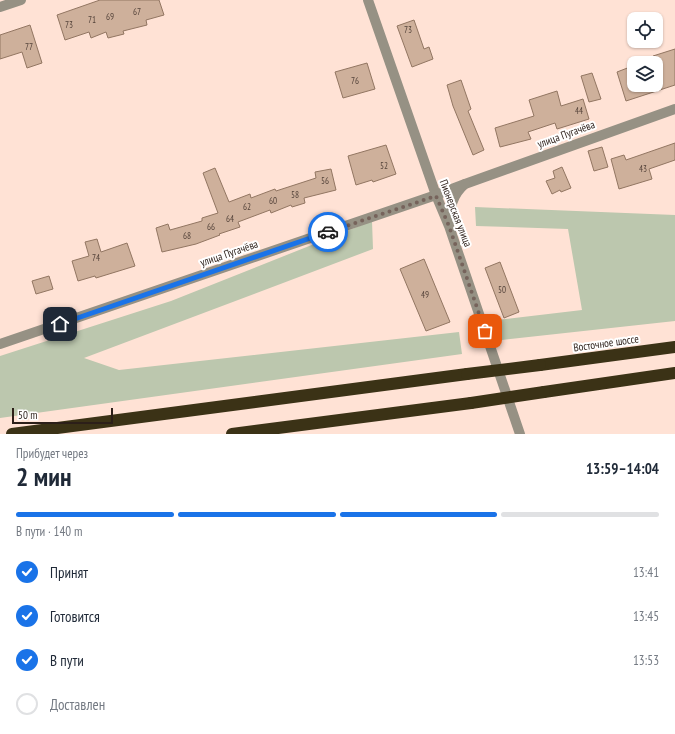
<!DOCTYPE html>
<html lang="ru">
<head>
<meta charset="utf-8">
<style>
  :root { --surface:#fff; --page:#f6f6f7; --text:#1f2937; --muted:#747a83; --line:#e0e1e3; --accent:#1a73e8 }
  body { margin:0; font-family:"PT Sans Narrow",sans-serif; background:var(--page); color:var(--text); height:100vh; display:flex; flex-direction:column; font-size:15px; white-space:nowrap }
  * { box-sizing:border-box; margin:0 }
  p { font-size:13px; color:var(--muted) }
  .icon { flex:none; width:22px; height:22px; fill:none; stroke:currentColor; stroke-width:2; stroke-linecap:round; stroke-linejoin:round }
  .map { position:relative; height:434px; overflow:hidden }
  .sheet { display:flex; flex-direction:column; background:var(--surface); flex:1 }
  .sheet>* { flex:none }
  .fabs { position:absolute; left:627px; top:12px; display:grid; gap:8px }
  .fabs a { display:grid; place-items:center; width:36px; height:36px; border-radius:8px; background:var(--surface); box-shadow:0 1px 3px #0004; font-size:20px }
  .scale { position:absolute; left:12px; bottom:10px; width:101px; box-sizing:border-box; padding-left:4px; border:2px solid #2c1f19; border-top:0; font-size:11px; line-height:14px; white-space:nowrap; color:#2c1f19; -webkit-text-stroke:3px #fff; paint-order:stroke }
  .pin { position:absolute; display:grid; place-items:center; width:34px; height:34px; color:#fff; margin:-17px; border-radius:8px; box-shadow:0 2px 6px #0006 }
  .courier { position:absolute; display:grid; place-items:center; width:40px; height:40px; margin:-20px; border:3px solid #1a73e8; border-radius:50%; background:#fff; color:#222; box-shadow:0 1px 5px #0007 }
  .overview em { font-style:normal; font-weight:700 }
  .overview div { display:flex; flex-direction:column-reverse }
  .overview { display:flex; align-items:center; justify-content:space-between; height:68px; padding:0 16px }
  h1 { font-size:26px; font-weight:700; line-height:30px }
  .bar { display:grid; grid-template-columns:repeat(4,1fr); gap:6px 4px; align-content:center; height:48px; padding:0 16px }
  .bar i { height:5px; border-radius:3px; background:var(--line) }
  .bar .selected { background:var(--accent) }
  .bar p { grid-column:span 4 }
  ol { padding:0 16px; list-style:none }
  li { display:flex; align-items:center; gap:12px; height:44px }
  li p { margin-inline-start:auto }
  li .icon { padding:4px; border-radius:50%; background:var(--accent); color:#fff; stroke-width:4 }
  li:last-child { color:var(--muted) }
  li i { width:22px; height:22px; border:2px solid var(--line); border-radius:50% }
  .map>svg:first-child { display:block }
</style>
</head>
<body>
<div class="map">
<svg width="675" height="434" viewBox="0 0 675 434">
  <rect width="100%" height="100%" fill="#ffe2d5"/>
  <g fill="#bcc7ae">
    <path d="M 475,207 L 675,215 L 675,321 L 502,340 L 497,320 L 582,310 L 568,229 L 476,226 Z"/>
    <path d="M 372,221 L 373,249 L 84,358 L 119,370 L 459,332 L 462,354 L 0,418 L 0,356 L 171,301 Z"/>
  </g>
  <g fill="#ceb09b" stroke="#927662">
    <path d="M 100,0 L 159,0 L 164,15 L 146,20 L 147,25 L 123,31 L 124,34 L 108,38 L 106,32 L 91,38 L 89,32 L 65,40 L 57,15 Z"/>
    <path d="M 414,20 L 424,49 L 429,47 L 433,59 L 412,67 L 397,26 Z"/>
    <path d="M 30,25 L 42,63 L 27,68 L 22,52 L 0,59 L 0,35 Z"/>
    <path d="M 675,49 L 675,85 L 626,101 L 617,72 L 630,67 L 634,80 L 634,85 L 662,85 L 656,67 L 656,63 L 655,63 L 653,56 Z"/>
    <path d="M 367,63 L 375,89 L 343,98 L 335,72 Z"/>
    <path d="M 592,73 L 601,99 L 589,102 L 581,76 Z"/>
    <path d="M 461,80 L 471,109 L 468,111 L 484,150 L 473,155 L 453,106 L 447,85 Z"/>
    <path d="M 557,91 L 561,106 L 583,99 L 589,119 L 557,129 L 555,123 L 528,132 L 531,139 L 500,147 L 495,128 L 534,116 L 529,100 Z"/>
    <path d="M 675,143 L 675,160 L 649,169 L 652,179 L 619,189 L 611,159 L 624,155 L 626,160 Z"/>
    <path d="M 386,145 L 396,174 L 373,182 L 372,180 L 356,185 L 348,156 Z"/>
    <path d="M 602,147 L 608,167 L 594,171 L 588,151 Z"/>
    <path d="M 562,167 L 571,188 L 561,192 L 560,190 L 552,194 L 546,181 L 555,178 L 553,171 Z"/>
    <path d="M 215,168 L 229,202 L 250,194 L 251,198 L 275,189 L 276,191 L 316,178 L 315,172 L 331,169 L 336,190 L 304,198 L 305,203 L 292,207 L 291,205 L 271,213 L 270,210 L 238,222 L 240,227 L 219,234 L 220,235 L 196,244 L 162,252 L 156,228 L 168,224 L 170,230 L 202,221 L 202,218 L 218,213 L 203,173 Z"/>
    <path d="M 97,239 L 101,252 L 127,243 L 135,266 L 96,278 L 95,276 L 78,281 L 72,261 L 89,256 L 85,242 Z"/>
    <path d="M 424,259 L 450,322 L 426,331 L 400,269 Z"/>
    <path d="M 500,262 L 519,312 L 504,318 L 485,268 Z"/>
    <path d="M 49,276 L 53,289 L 36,294 L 32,281 Z"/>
  </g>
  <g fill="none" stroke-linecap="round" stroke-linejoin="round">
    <g stroke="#969184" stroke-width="10">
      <path d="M 368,0 L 436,195 L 449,226 L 520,434"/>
      <path d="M 0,7 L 21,0"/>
      <path d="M 449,224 C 450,208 452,195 465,184 L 675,109"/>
      <path d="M 0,344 L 436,195 L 465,184"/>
    </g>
    <g stroke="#3b3216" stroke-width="12">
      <path d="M 540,365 L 675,347"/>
      <path d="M 544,392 L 675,373"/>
      <path d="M 12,434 L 467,374"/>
      <path d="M 232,434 L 471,403"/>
    </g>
    <g stroke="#3b3216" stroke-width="12">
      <path d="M 467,374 L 540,365"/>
      <path d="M 471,403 L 544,392"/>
    </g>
  </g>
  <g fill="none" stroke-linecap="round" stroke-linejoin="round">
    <path stroke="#76635b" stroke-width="4" stroke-dasharray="0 7.2" d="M 328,232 L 436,196 L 449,226 L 485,331"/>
    <path stroke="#1a73e8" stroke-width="5" d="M 60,324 L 328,232"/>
  </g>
  <g text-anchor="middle" stroke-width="4" stroke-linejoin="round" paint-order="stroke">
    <g font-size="9" fill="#54433a">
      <text x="137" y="15">67</text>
      <text x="110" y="20">69</text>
      <text x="92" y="23">71</text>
      <text x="69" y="28">73</text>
      <text x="408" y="33">73</text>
      <text x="29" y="50">77</text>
      <text x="355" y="84">76</text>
      <text x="579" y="114">44</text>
      <text x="384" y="169">52</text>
      <text x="643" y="172">43</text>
      <text x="325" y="184">56</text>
      <text x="295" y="198">58</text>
      <text x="273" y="204">60</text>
      <text x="247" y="210">62</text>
      <text x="230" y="222">64</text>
      <text x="211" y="230">66</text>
      <text x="187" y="239">68</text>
      <text x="96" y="261">74</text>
      <text x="502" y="293">50</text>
      <text x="425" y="298">49</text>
    </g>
    <g font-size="11" fill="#2c1f19" stroke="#fff">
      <text transform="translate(566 134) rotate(-20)" y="4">улица Пугачёва</text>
      <text transform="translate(456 213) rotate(69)" y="4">Пионерская улица</text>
      <text transform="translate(229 253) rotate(-19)" y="4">улица Пугачёва</text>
      <text transform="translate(606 343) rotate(-8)" y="4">Восточное шоссе</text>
    </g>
  </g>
</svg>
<div class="fabs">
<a><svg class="icon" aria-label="locate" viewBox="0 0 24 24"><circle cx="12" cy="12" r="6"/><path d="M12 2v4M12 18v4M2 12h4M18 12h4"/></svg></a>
<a><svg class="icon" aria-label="layers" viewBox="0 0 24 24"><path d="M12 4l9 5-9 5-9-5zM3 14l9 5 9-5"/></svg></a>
</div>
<div class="scale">50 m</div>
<div class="pin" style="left:485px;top:331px;background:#ea580c"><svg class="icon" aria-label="bag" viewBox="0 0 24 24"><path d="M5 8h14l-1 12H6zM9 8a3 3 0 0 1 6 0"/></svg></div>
<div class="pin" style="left:60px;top:324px;background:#1f2937"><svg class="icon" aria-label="home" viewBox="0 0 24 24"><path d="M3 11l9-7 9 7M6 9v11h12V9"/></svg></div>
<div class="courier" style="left:328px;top:232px"><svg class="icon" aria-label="car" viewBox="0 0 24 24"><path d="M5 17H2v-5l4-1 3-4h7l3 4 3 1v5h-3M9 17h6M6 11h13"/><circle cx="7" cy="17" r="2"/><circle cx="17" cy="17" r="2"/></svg></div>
</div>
<section class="sheet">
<div class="overview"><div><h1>2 мин</h1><p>Прибудет через</p></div><em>13:59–14:04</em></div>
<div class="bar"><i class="selected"></i><i class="selected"></i><i class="selected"></i><i></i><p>В пути · 140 m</p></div>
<ol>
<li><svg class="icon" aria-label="check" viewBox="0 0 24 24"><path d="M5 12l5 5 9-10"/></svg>Принят<p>13:41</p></li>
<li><svg class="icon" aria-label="check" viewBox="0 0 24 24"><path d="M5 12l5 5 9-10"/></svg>Готовится<p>13:45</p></li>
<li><svg class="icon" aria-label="check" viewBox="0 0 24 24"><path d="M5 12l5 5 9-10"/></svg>В пути<p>13:53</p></li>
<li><i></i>Доставлен</li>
</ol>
</section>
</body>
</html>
